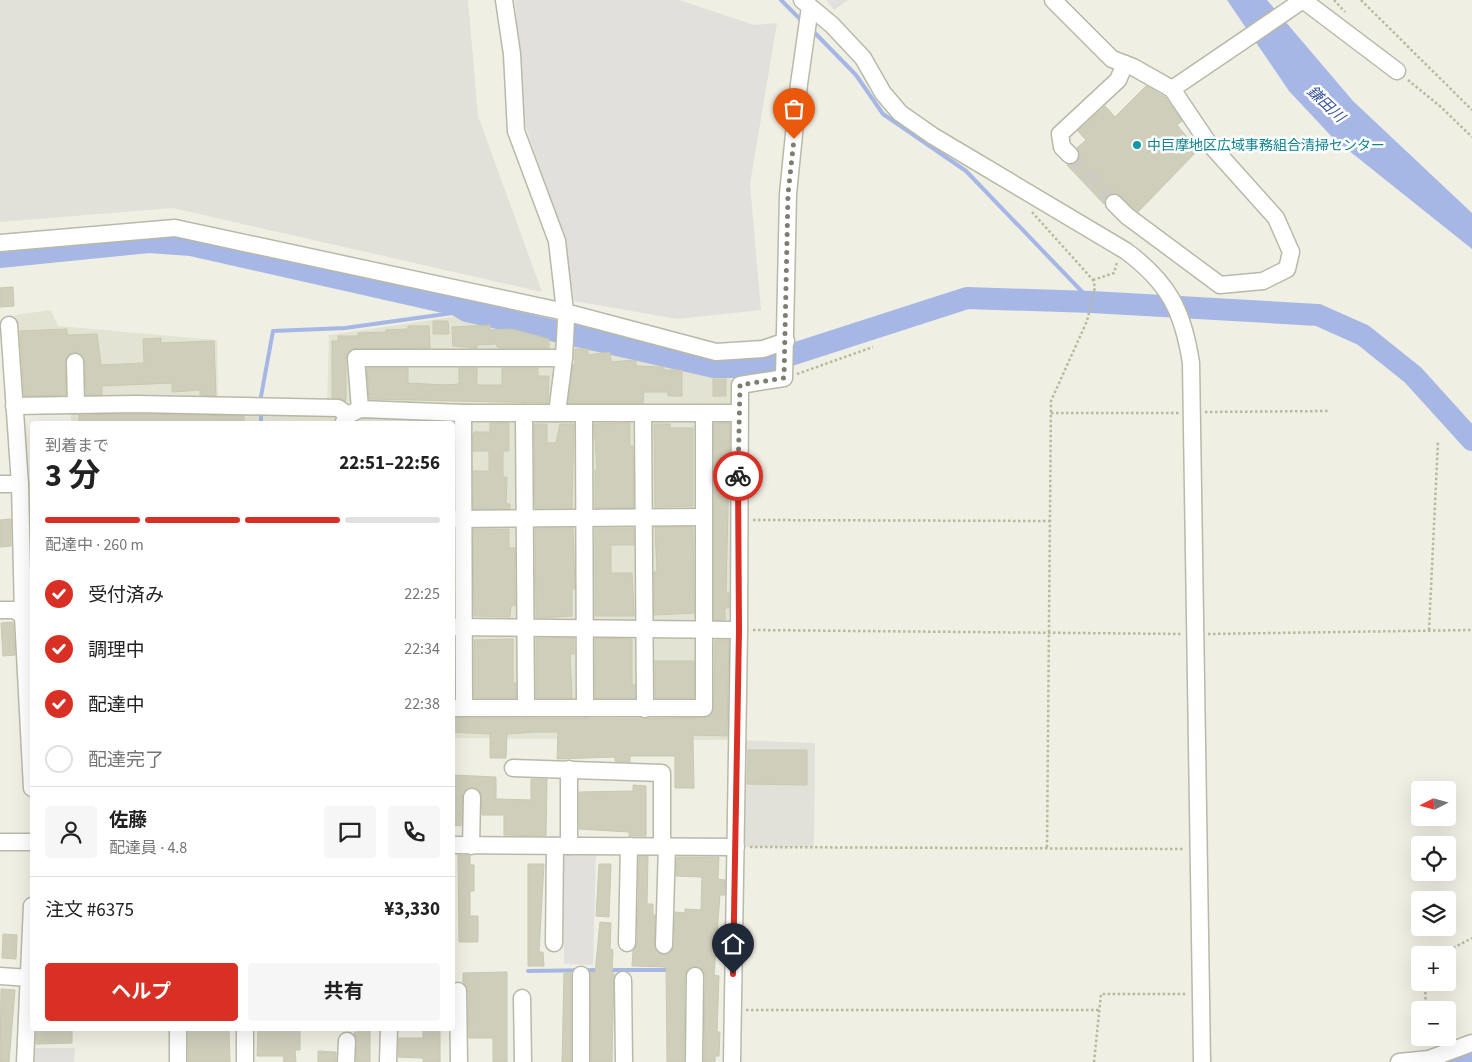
<!DOCTYPE html>
<html lang="ja">
<head>
<meta charset="utf-8">
<style>
  :root { --surface:#fff; --page:#f6f6f6; --text:#222; --muted:#767676; --line:#e0e0e0; --accent:#d93025 }
  body { margin:0; font-family:"Source Sans 3","Noto Sans JP",sans-serif; background:var(--page); color:var(--text); height:100vh; display:flex; flex-direction:column; font-size:19px; white-space:nowrap }
  * { box-sizing:border-box; margin:0 }
  p { font-size:16px; color:var(--muted) }
  .icon { flex:none; width:28px; height:28px; fill:none; stroke:currentColor; stroke-width:2; stroke-linecap:round; stroke-linejoin:round }
  .map { position:relative; flex:1; overflow:hidden }
  .side { position:absolute; left:30px; top:421px; width:425px; height:610px; display:flex; flex-direction:column; background:var(--surface); border-radius:5px; box-shadow:0 5px 20px #0002 }
  .side>* { flex:none }
  .needle { width:32px; rotate:264deg }
  .buttons { position:absolute; left:1411px; top:781px; display:grid; gap:10px }
  .buttons a { display:grid; place-items:center; width:45px; height:45px; border-radius:5px; background:var(--surface); box-shadow:0 5px 20px #0002; font-size:25px }
  .pin { position:absolute; display:grid; place-items:center; width:42px; height:42px; color:#fff; margin:-51px -21px; border-radius:50% 50% 50% 0; rotate:-45deg; box-shadow:0 0 5px #0007 }
  .pin .icon { rotate:45deg }
  .courier { position:absolute; display:grid; place-items:center; width:50px; height:50px; margin:-25px; border:4px solid #d93025; border-radius:50%; background:#fff; color:#222; box-shadow:0 1px 6px #0007 }
  .head em { font-style:normal; font-weight:700 }
  .head div { display:flex; flex-direction:column-reverse }
  .head { display:flex; align-items:center; justify-content:space-between; height:85px; padding:0 15px }
  h1 { font-size:32px; font-weight:700; line-height:38px }
  .bar { display:grid; grid-template-columns:repeat(4,1fr); gap:8px 5px; align-content:center; height:60px; padding:0 15px }
  .bar i { height:6px; border-radius:4px; background:var(--line) }
  .bar .selected { background:var(--accent) }
  .bar p { grid-column:span 4 }
  .line { display:flex; align-items:center; gap:12px; padding:0 15px; border-top:1px solid var(--line) }
  .line div { flex:1 }
  .round { display:grid; place-items:center; flex:none; width:52px; height:52px; border-radius:5px; background:var(--page) }
  ol { padding:0 15px; list-style:none }
  li { display:flex; align-items:center; gap:15px; height:55px }
  li p { margin-inline-start:auto }
  li .icon { padding:5px; border-radius:50%; background:var(--accent); color:#fff; stroke-width:4 }
  li:last-child { color:var(--muted) }
  li i { width:28px; height:28px; border:2px solid var(--line); border-radius:50% }
  .primary-button { display:flex; gap:10px; margin-top:auto; padding:10px 15px }
  .primary-button a { flex:1; height:58px; border-radius:5px; background:var(--accent); color:#fff; font-size:20px; font-weight:700; line-height:58px; text-align:center }
  .primary-button a+a { background:var(--page); color:var(--text) }
  .map>svg:first-child { display:block }
</style>
</head>
<body>
<div class="map">
<svg width="1472" height="1062" viewBox="0 0 1472 1062">
  <rect width="100%" height="100%" fill="#efefe4"/>
  <path fill="#e2e3d2" d="M 51,310 L 58,326 L 217,340 L 218,406 L 327,408 L 329,335 L 465,315 L 729,378 L 740,385 L 737,740 L 453,738 L 452,424 L 71,424 L 71,410 L 20,402 L 15,315 Z"/>
  <g fill="#e1e0d9">
    <path d="M 0,0 L 468,0 L 478,116 L 542,292 L 173,208 L 0,222 Z"/>
    <path d="M 737,740 L 815,743 L 814,847 L 736,847 Z"/>
  </g>
  <g fill="#e1e0dc">
    <path d="M 515,0 L 679,0 L 754,25 L 777,23 L 750,184 L 761,310 L 677,319 L 574,301 L 560,230 L 524,121 Z"/>
    <path d="M 826,0 L 848,0 L 834,10 Z"/>
    <path d="M 563,851 L 596,852 L 593,965 L 564,964 Z"/>
    <path d="M 32,1048 L 75,1048 L 74,1062 L 33,1062 Z"/>
  </g>
  <path fill="#a6b7e6" d="M 1227,0 L 1267,0 L 1353,101 L 1472,213 L 1472,249 L 1333,138 L 1289,91 Z"/>
  <g fill="none" stroke-linecap="round" stroke-linejoin="round">
    <g stroke="#a6b7e6" stroke-width="4">
      <path d="M 781,0 L 803,22"/>
      <path d="M 812,30 L 856,75 L 883,114 L 966,171 L 1092,302"/>
      <path d="M 260,402 L 273,331 L 345,328 L 467,311"/>
      <path d="M 261,411 L 261,424"/>
      <path d="M 608,970 L 671,970"/>
      <path d="M 528,971 L 599,970"/>
    </g>
    <g stroke="#a6b7e6" stroke-width="22">
      <path d="M 0,257 L 149,242 L 191,245 L 457,305 L 467,311 L 714,367 L 753,367 L 967,298 L 1092,302 L 1318,315 L 1363,335 L 1413,375 L 1472,440"/>
      <path d="M 1450,1062 L 1472,1050"/>
    </g>
  </g>
  <g fill="#cfcebb" stroke="#c9c8af">
    <path d="M 1146,86 L 1165,97 L 1182,121 L 1177,125 L 1198,150 L 1138,212 L 1116,193 L 1107,196 L 1104,204 L 1067,165 L 1077,162 L 1080,157 L 1077,148 L 1086,140 L 1078,131 L 1105,106 L 1115,117 Z"/>
    <path d="M 13,287 L 14,306 L 0,307 L 0,288 Z"/>
    <path d="M 433,321 L 448,321 L 449,334 L 433,334 Z"/>
    <path d="M 490,325 L 490,330 L 512,329 L 549,339 L 549,348 L 502,348 L 497,347 L 497,344 L 477,345 L 477,348 L 453,346 L 452,327 Z"/>
    <path d="M 408,326 L 429,326 L 430,348 L 351,349 L 346,358 L 346,401 L 332,398 L 332,341 L 338,341 L 338,336 L 358,336 L 358,333 L 386,332 L 386,330 L 408,329 Z"/>
    <path d="M 67,329 L 67,335 L 97,334 L 101,365 L 144,363 L 143,339 L 161,338 L 161,343 L 214,341 L 216,396 L 200,395 L 200,390 L 172,392 L 172,383 L 102,386 L 102,395 L 86,395 L 85,361 L 83,356 L 75,352 L 69,354 L 65,362 L 66,395 L 24,396 L 20,331 Z"/>
    <path d="M 575,349 L 588,349 L 588,355 L 610,352 L 611,362 L 636,360 L 636,366 L 664,367 L 664,370 L 682,370 L 682,396 L 668,396 L 668,392 L 644,392 L 643,403 L 568,403 L 573,365 L 575,365 Z"/>
    <path d="M 367,368 L 408,368 L 408,383 L 445,385 L 459,384 L 459,368 L 477,368 L 477,385 L 502,385 L 502,368 L 538,368 L 538,376 L 549,376 L 548,403 L 369,399 Z"/>
    <rect x="713" y="379" width="13" height="17"/>
    <path d="M 136,414 L 244,416 L 244,424 L 79,424 L 79,415 Z"/>
    <path d="M 417,421 L 450,422 L 450,424 L 417,424 Z"/>
    <path d="M 490,423 L 509,423 L 509,451 L 503,451 L 503,477 L 507,477 L 506,504 L 510,504 L 510,509 L 473,509 L 473,471 L 489,471 L 489,451 L 473,451 L 473,437 L 474,432 L 490,432 Z"/>
    <path d="M 630,423 L 630,446 L 633,446 L 634,508 L 595,508 L 595,470 L 597,470 L 594,424 Z"/>
    <path d="M 714,423 L 730,423 L 726,593 L 729,593 L 729,608 L 725,608 L 725,620 L 714,620 Z"/>
    <path d="M 534,424 L 547,424 L 547,443 L 556,443 L 560,424 L 574,424 L 572,508 L 535,508 Z"/>
    <path d="M 654,424 L 670,424 L 670,428 L 693,428 L 693,506 L 655,507 Z"/>
    <path d="M 11,519 L 11,546 L 0,547 L 0,520 Z"/>
    <path d="M 655,527 L 693,527 L 694,613 L 654,615 L 654,572 L 657,572 Z"/>
    <path d="M 535,528 L 573,528 L 575,589 L 572,589 L 572,616 L 536,618 Z"/>
    <path d="M 595,528 L 634,528 L 634,545 L 611,545 L 611,573 L 632,573 L 634,616 L 595,616 Z"/>
    <path d="M 452,529 L 454,616 L 452,616 Z"/>
    <path d="M 473,529 L 509,529 L 509,548 L 515,548 L 515,606 L 511,605 L 510,617 L 474,616 Z"/>
    <path d="M 13,622 L 15,655 L 3,656 L 1,623 Z"/>
    <path d="M 536,638 L 574,638 L 574,654 L 570,654 L 572,698 L 536,698 Z"/>
    <path d="M 595,638 L 632,639 L 632,685 L 635,685 L 635,698 L 595,698 Z"/>
    <path d="M 513,639 L 513,683 L 516,683 L 516,698 L 474,698 L 474,640 Z"/>
    <path d="M 715,640 L 729,640 L 727,736 L 693,735 L 694,788 L 675,788 L 675,756 L 630,756 L 630,762 L 615,761 L 615,757 L 557,759 L 558,732 L 535,732 L 507,734 L 506,758 L 490,758 L 490,734 L 452,732 L 452,718 L 646,719 L 709,717 L 714,708 Z"/>
    <rect x="452" y="641" width="2" height="57"/>
    <rect x="655" y="661" width="39" height="37"/>
    <path d="M 748,750 L 807,750 L 807,785 L 747,784 Z"/>
    <path d="M 452,775 L 496,777 L 496,799 L 531,800 L 531,779 L 547,779 L 546,836 L 504,835 L 504,815 L 482,815 L 481,793 L 473,787 L 463,792 L 461,826 L 452,825 Z"/>
    <path d="M 633,785 L 646,786 L 646,836 L 629,836 L 629,832 L 579,829 L 579,792 L 633,791 Z"/>
    <path d="M 458,855 L 470,856 L 470,865 L 474,865 L 474,891 L 470,891 L 470,916 L 478,916 L 478,942 L 459,942 Z"/>
    <path d="M 639,856 L 648,856 L 647,904 L 653,904 L 653,915 L 655,915 L 655,949 L 664,955 L 669,954 L 674,946 L 675,912 L 685,913 L 685,909 L 701,910 L 702,877 L 676,876 L 677,857 L 719,857 L 718,879 L 725,880 L 725,895 L 720,895 L 716,946 L 714,975 L 719,976 L 717,1032 L 720,1032 L 719,1056 L 715,1056 L 715,1062 L 704,1062 L 705,976 L 700,968 L 695,966 L 687,971 L 685,976 L 684,1062 L 667,1062 L 666,967 L 632,966 L 633,951 L 637,943 Z"/>
    <path d="M 528,864 L 544,864 L 539,952 L 543,952 L 544,966 L 528,966 Z"/>
    <path d="M 599,864 L 611,864 L 609,917 L 596,916 Z"/>
    <path d="M 600,922 L 611,923 L 610,949 L 613,950 L 612,973 L 614,973 L 612,1062 L 591,1062 L 590,972 L 595,973 Z"/>
    <path d="M 3,934 L 17,935 L 16,959 L 2,958 Z"/>
    <path d="M 507,972 L 507,1062 L 493,1062 L 493,1038 L 469,1038 L 468,991 L 463,982 L 463,973 Z"/>
    <path d="M 564,973 L 571,973 L 571,1062 L 562,1062 Z"/>
    <path d="M 1,989 L 15,990 L 9,1062 L 0,1062 Z"/>
    <path d="M 36,1029 L 72,1029 L 72,1043 L 36,1044 Z"/>
    <path d="M 188,1029 L 229,1029 L 230,1062 L 188,1062 Z"/>
    <path d="M 258,1029 L 300,1029 L 300,1050 L 295,1050 L 296,1062 L 284,1062 L 283,1056 L 257,1056 Z"/>
    <path d="M 358,1029 L 370,1029 L 370,1062 L 356,1062 L 357,1041 L 354,1032 L 358,1032 Z"/>
    <path d="M 423,1029 L 440,1029 L 440,1062 L 423,1062 L 423,1058 L 398,1057 L 399,1038 L 423,1038 Z"/>
    <path d="M 318,1051 L 336,1052 L 336,1062 L 318,1062 Z"/>
  </g>
  <g fill="none" stroke-linecap="round" stroke-linejoin="round">
    <path stroke="#ccccc1" stroke-width="16" stroke-dasharray="16 8" stroke-linecap="butt" d="M 1070,155 L 1114,203"/>
    <defs>
      <g id="minor">
        <path d="M 504,0 L 512,54 L 516,131 L 557,241 L 566,320 L 564,358 L 557,413"/>
        <path d="M 802,0 L 832,25 L 863,58 L 883,93 L 900,113 L 933,136 L 1126,251 C 1169,283 1183,311 1191,363 L 1202,1062"/>
        <path d="M 1053,0 L 1112,59 L 1133,67 L 1172,89 L 1207,141 L 1276,218 L 1291,252 L 1287,269 L 1263,281 L 1220,285 L 1127,216 L 1114,203"/>
        <path d="M 1303,0 L 1397,71"/>
        <path d="M 1172,89 L 1303,0"/>
        <path d="M 1070,155 L 1062,147 L 1060,134 L 1118,80 L 1125,64"/>
        <path d="M 0,243 L 175,228 L 565,312 L 716,352 L 763,349 L 786,341"/>
        <path d="M 9,325 L 20,484 L 23,616 L 32,788"/>
        <path d="M 75,362 L 76,405"/>
        <path d="M 14,406 L 136,404 L 338,408 L 348,415"/>
        <path d="M 360,409 L 356,358 L 564,358"/>
        <path d="M 463,413 L 464,708"/>
        <path d="M 524,413 L 526,708"/>
        <path d="M 584,413 L 585,708"/>
        <path d="M 643,413 L 645,709"/>
        <path d="M 343,424 L 348,415 L 360,409 L 463,413 L 738,413"/>
        <path d="M 0,484 L 20,484"/>
        <path d="M 452,519 L 704,517"/>
        <path d="M 0,610 L 14,610 L 30,620"/>
        <path d="M 452,627 L 739,630"/>
        <path d="M 452,708 L 704,708 L 704,413"/>
        <path d="M 513,768 L 662,773 L 662,846"/>
        <path d="M 569,769 L 569,846"/>
        <path d="M 0,842 L 32,842"/>
        <path d="M 452,845 L 736,847"/>
        <path d="M 471,846 L 472,797"/>
        <path d="M 554,943 L 555,846"/>
        <path d="M 627,943 L 629,846"/>
        <path d="M 664,945 L 667,846"/>
        <path d="M 0,976 L 30,978"/>
        <path d="M 623,980 L 624,1062"/>
        <path d="M 458,991 L 459,1062"/>
        <path d="M 522,998 L 523,1062"/>
        <path d="M 25,1062 L 32,906"/>
        <path d="M 178,1062 L 178,1029"/>
        <path d="M 245,1062 L 245,1029"/>
        <path d="M 346,1062 L 347,1041"/>
        <path d="M 388,1062 L 389,1029"/>
        <path d="M 581,1062 L 581,975"/>
        <path d="M 694,1062 L 695,976"/>
        <path d="M 732,1062 L 739,630 L 740,385 L 784,378 L 788,194 L 799,84 L 810,7"/>
        <path d="M 1399,1062 L 1429,1059 L 1472,1043"/>
      </g>
    </defs>
    <use href="#minor" stroke="#b9b9a8" stroke-width="19"/>
    <g stroke="#b9b89b" stroke-width="2.5" stroke-dasharray="2.5 2.5" stroke-linecap="butt">
      <path d="M 1334,0 L 1345,12"/>
      <path d="M 1361,0 L 1472,110"/>
      <path d="M 1408,80 L 1441,107 L 1472,137"/>
      <path d="M 1032,212 L 1093,280 L 1095,287 L 1087,321 L 1051,401 L 1047,848"/>
      <path d="M 1093,280 L 1114,273 L 1117,262"/>
      <path d="M 797,374 L 873,347"/>
      <path d="M 1205,412 L 1328,411"/>
      <path d="M 1051,413 L 1179,413"/>
      <path d="M 753,520 L 1050,521"/>
      <path d="M 753,630 L 1182,634"/>
      <path d="M 1429,630 L 1438,441"/>
      <path d="M 1208,634 L 1472,630"/>
      <path d="M 750,847 L 1184,849"/>
      <path d="M 1440,955 L 1472,938"/>
      <path d="M 1425,982 L 1426,1010"/>
      <path d="M 746,1010 L 1100,1010"/>
      <path d="M 1428,1038 L 1428,1046"/>
      <path d="M 1094,1062 L 1101,994 L 1187,994"/>
    </g>
    <use href="#minor" stroke="#fff" stroke-width="16"/>
  </g>
  <g fill="none" stroke-linecap="round" stroke-linejoin="round">
    <path stroke="#7e7d72" stroke-width="5" stroke-dasharray="0 9" d="M 738,476 L 740,385 L 784,378 L 788,194 L 794,139"/>
    <path stroke="#d93025" stroke-width="6" d="M 733,974 L 739,630 L 738,476"/>
  </g>
  <circle fill="#0f9aa8" stroke="#fff" stroke-width="2" cx="1137" cy="145" r="5"/>
  <g text-anchor="middle" stroke-width="5" stroke-linejoin="round" paint-order="stroke">
    <g font-size="14" fill="#0d838f" stroke="#fff" text-anchor="start">
      <text x="1147" y="150">中巨摩地区広域事務組合清掃センター</text>
    </g>
    <g font-size="15" font-style="italic" fill="#3c559e" stroke="#fff">
      <text transform="translate(1326 104) rotate(43)" y="5">鎌田川</text>
    </g>
  </g>
</svg>
<div class="buttons">
<a><svg class="needle" viewBox="-14 -14 28 28"><path d="M0-13l5 13h-10z" fill="#e53935"/><path d="M0 13l5-13h-10z" fill="#767676"/></svg></a>
<a><svg class="icon" aria-label="locate" viewBox="0 0 24 24"><circle cx="12" cy="12" r="6"/><path d="M12 2v4M12 18v4M2 12h4M18 12h4"/></svg></a>
<a><svg class="icon" aria-label="layers" viewBox="0 0 24 24"><path d="M12 4l9 5-9 5-9-5zM3 14l9 5 9-5"/></svg></a>
<a>+</a>
<a>−</a>
</div>
<div class="pin" style="left:794px;top:139px;background:#ea580c"><svg class="icon" aria-label="bag" viewBox="0 0 24 24"><path d="M5 8h14l-1 12H6zM9 8a3 3 0 0 1 6 0"/></svg></div>
<div class="pin" style="left:733px;top:974px;background:#1f2937"><svg class="icon" aria-label="home" viewBox="0 0 24 24"><path d="M3 11l9-7 9 7M6 9v11h12V9"/></svg></div>
<div class="courier" style="left:738px;top:476px"><svg class="icon" aria-label="bike" viewBox="0 0 24 24"><circle cx="6" cy="16" r="4"/><circle cx="18" cy="16" r="4"/><path d="M6 16l4-8h5l3 8M10 8l3 8H6M13 5h3"/></svg></div>
<section class="side">
<div class="head"><div><h1>3 分</h1><p>到着まで</p></div><em>22:51–22:56</em></div>
<div class="bar"><i class="selected"></i><i class="selected"></i><i class="selected"></i><i></i><p>配達中 · 260 m</p></div>
<ol>
<li><svg class="icon" aria-label="check" viewBox="0 0 24 24"><path d="M5 12l5 5 9-10"/></svg>受付済み<p>22:25</p></li>
<li><svg class="icon" aria-label="check" viewBox="0 0 24 24"><path d="M5 12l5 5 9-10"/></svg>調理中<p>22:34</p></li>
<li><svg class="icon" aria-label="check" viewBox="0 0 24 24"><path d="M5 12l5 5 9-10"/></svg>配達中<p>22:38</p></li>
<li><i></i>配達完了</li>
</ol>
<div class="line" style="height:90px"><a class="round"><svg class="icon" aria-label="person" viewBox="0 0 24 24"><circle cx="12" cy="8" r="4"/><path d="M4 21q1-7 8-7t8 7"/></svg></a><div><b>佐藤</b><p>配達員 · 4.8</p></div><a class="round"><svg class="icon" aria-label="chat" viewBox="0 0 24 24"><path d="M4 5h16v11H9l-5 4z"/></svg></a><a class="round"><svg class="icon" aria-label="phone" viewBox="0 0 24 24"><path d="M5 4h4l2 5-3 2q2 4 5 5l2-3 5 2v4C11 20 4 13 5 4z"/></svg></a></div>
<div class="line" style="height:65px"><div>注文 #6375</div><b>¥3,330</b></div>
<div class="primary-button"><a>ヘルプ</a><a>共有</a></div>
</section>
</div>
</body>
</html>
